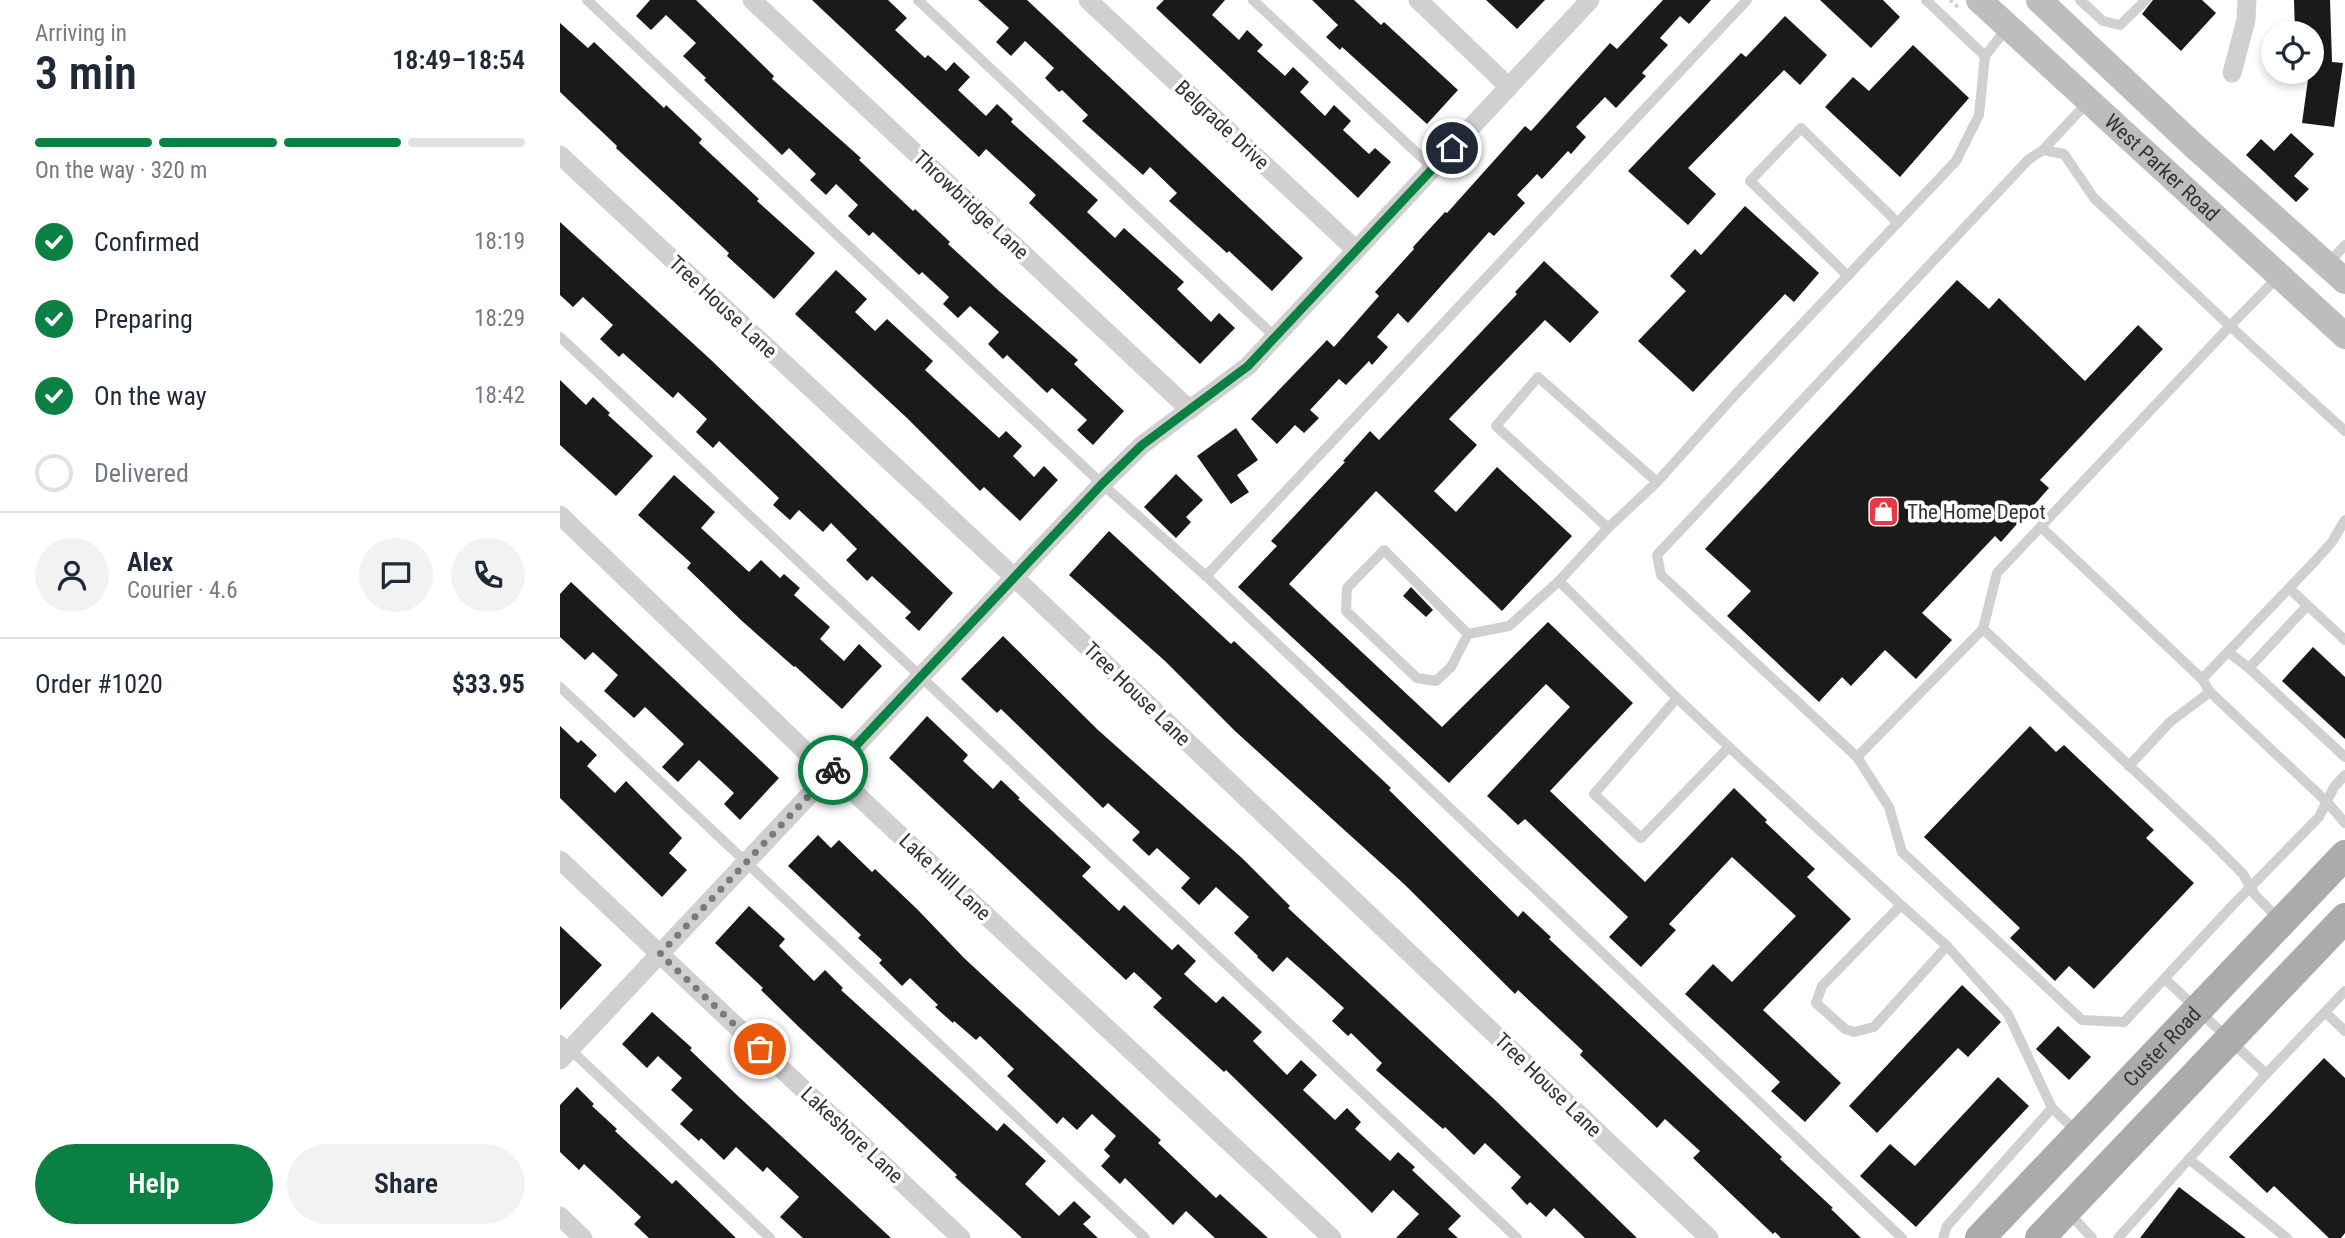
<!DOCTYPE html>
<html lang="en">
<head>
<meta charset="utf-8">
<style>
  :root { --surface:#fff; --page:#f2f2f3; --text:#1f2937; --muted:#747a83; --line:#e0e1e3; --accent:#0b8043 }
  body { margin:0; font-family:"Roboto Condensed",sans-serif; background:var(--page); color:var(--text); height:100vh; display:flex; flex-direction:column; font-size:26px; white-space:nowrap }
  * { box-sizing:border-box; margin:0 }
  p { font-size:23px; color:var(--muted) }
  .icon { flex:none; width:38px; height:38px; fill:none; stroke:currentColor; stroke-width:2; stroke-linecap:round; stroke-linejoin:round }
  .map { position:relative; flex:1; overflow:hidden }
  .sheet { display:flex; flex-direction:column; background:var(--surface); width:560px }
  .sheet>* { flex:none }
  .tools { position:absolute; left:1701px; top:21px; display:grid; gap:14px }
  .tools a { display:grid; place-items:center; width:63px; height:63px; border-radius:50%; background:var(--surface); box-shadow:0 4px 10px #0003; font-size:35px }
  .pin { position:absolute; display:grid; place-items:center; width:60px; height:60px; color:#fff; margin:-30px; border:4px solid #fff; border-radius:50%; box-shadow:0 2px 7px #0007 }
  .courier { position:absolute; display:grid; place-items:center; width:70px; height:70px; margin:-35px; border:5px solid #0b8043; border-radius:50%; background:#fff; color:#222; box-shadow:0 2px 9px #0007 }
  .head em { font-style:normal; font-weight:600 }
  .head div { display:flex; flex-direction:column-reverse }
  .head { display:flex; align-items:center; justify-content:space-between; height:119px; padding:0 35px }
  h1 { font-size:46px; font-weight:600; line-height:52px }
  .bar { display:grid; grid-template-columns:repeat(4,1fr); gap:10px 7px; align-content:center; height:84px; padding:0 35px }
  .bar i { height:9px; border-radius:5px; background:var(--line) }
  .bar .on { background:var(--accent) }
  .bar p { grid-column:span 4 }
  .line { display:flex; align-items:center; gap:18px; padding:0 35px; border-top:2px solid var(--line) }
  .line div { flex:1 }
  .round { display:grid; place-items:center; flex:none; width:74px; height:74px; border-radius:37px; background:var(--page) }
  ol { padding:0 35px; list-style:none }
  li { display:flex; align-items:center; gap:21px; height:77px }
  li p { margin-inline-start:auto }
  li .icon { padding:7px; border-radius:50%; background:var(--accent); color:#fff; stroke-width:4 }
  li:last-child { color:var(--muted) }
  li i { width:38px; height:38px; border:4px solid var(--line); border-radius:50% }
  .action { display:flex; gap:14px; margin-top:auto; padding:14px 35px }
  .action a { flex:1; height:80px; border-radius:42px; background:var(--accent); color:#fff; font-size:28px; font-weight:600; line-height:80px; text-align:center }
  .action a+a { background:var(--page); color:var(--text) }
  main { display:flex; flex:1; min-height:0 }
  .map>svg:first-child { display:block }
</style>
</head>
<body>
<main>
<section class="sheet">
<div class="head"><div><h1>3 min</h1><p>Arriving in</p></div><em>18:49–18:54</em></div>
<div class="bar"><i class="on"></i><i class="on"></i><i class="on"></i><i></i><p>On the way · 320 m</p></div>
<ol>
<li><svg class="icon" aria-label="check" viewBox="0 0 24 24"><path d="M5 12l5 5 9-10"/></svg>Confirmed<p>18:19</p></li>
<li><svg class="icon" aria-label="check" viewBox="0 0 24 24"><path d="M5 12l5 5 9-10"/></svg>Preparing<p>18:29</p></li>
<li><svg class="icon" aria-label="check" viewBox="0 0 24 24"><path d="M5 12l5 5 9-10"/></svg>On the way<p>18:42</p></li>
<li><i></i>Delivered</li>
</ol>
<div class="line" style="height:126px"><a class="round"><svg class="icon" aria-label="person" viewBox="0 0 24 24"><circle cx="12" cy="8" r="4"/><path d="M4 21q1-7 8-7t8 7"/></svg></a><div><b>Alex</b><p>Courier · 4.6</p></div><a class="round"><svg class="icon" aria-label="chat" viewBox="0 0 24 24"><path d="M4 5h16v11H9l-5 4z"/></svg></a><a class="round"><svg class="icon" aria-label="phone" viewBox="0 0 24 24"><path d="M5 4h4l2 5-3 2q2 4 5 5l2-3 5 2v4C11 20 4 13 5 4z"/></svg></a></div>
<div class="line" style="height:91px"><div>Order #1020</div><b>$33.95</b></div>
<div class="action"><a>Help</a><a>Share</a></div>
</section>
<div class="map">
<svg width="1785" height="1238" viewBox="0 0 1785 1238">
  <rect width="100%" height="100%" fill="#fff"/>
  <g fill="#1a1a1a">
    <path d="M 90,0 L 136,0 L 214,76 L 212,79 L 301,158 L 299,160 L 353,211 L 355,209 L 390,242 L 388,244 L 439,291 L 518,360 L 514,364 L 564,411 L 533,445 L 517,430 L 527,420 L 492,388 L 487,393 L 447,355 L 443,359 L 428,344 L 439,332 L 410,306 L 398,318 L 383,304 L 389,297 L 362,272 L 359,275 L 313,232 L 309,236 L 288,216 L 298,205 L 276,184 L 266,195 L 250,180 L 256,174 L 229,148 L 222,155 L 144,80 L 146,78 L 123,56 L 136,43 L 106,15 L 91,30 L 76,16 Z"/>
    <path d="M 252,0 L 328,0 L 347,18 L 335,30 L 365,58 L 368,55 L 386,71 L 394,62 L 410,77 L 398,90 L 426,116 L 437,104 L 453,119 L 451,122 L 538,200 L 527,212 L 555,238 L 564,228 L 624,282 L 617,289 L 651,322 L 659,313 L 675,328 L 640,364 L 469,203 L 476,195 L 426,149 L 419,157 Z"/>
    <path d="M 418,0 L 467,0 L 743,258 L 712,291 L 669,251 L 667,253 L 609,201 L 617,193 L 590,167 L 583,175 L 522,121 L 528,115 L 502,90 L 499,92 L 485,78 L 494,68 L 465,41 L 451,56 L 436,42 L 449,28 Z"/>
    <path d="M 604,0 L 665,0 L 652,15 L 679,40 L 687,30 L 703,45 L 697,51 L 725,76 L 733,67 L 749,82 L 740,92 L 765,116 L 774,105 L 791,121 L 783,130 L 809,154 L 815,148 L 831,162 L 798,198 L 596,8 Z"/>
    <path d="M 752,0 L 794,0 L 821,25 L 824,22 L 898,90 L 867,124 L 782,47 L 780,50 L 766,37 L 778,25 Z"/>
    <path d="M 926,0 L 985,0 L 957,29 Z"/>
    <path d="M 1103,0 L 1151,0 L 1129,24 L 1120,16 L 1100,38 L 1108,45 L 1082,73 L 1086,76 L 1056,108 L 1045,97 L 1016,127 L 1026,137 L 1011,154 L 1008,151 L 982,179 L 977,174 L 957,195 L 965,203 L 934,236 L 929,232 L 848,323 L 838,313 L 817,337 L 828,347 L 812,365 L 809,361 L 786,385 L 779,379 L 750,410 L 759,418 L 744,433 L 735,425 L 717,444 L 691,419 L 767,340 L 774,347 L 819,296 L 815,292 L 854,249 L 853,247 L 885,212 L 887,213 L 965,126 L 971,131 L 1050,43 L 1057,49 Z"/>
    <path d="M 1260,0 L 1323,0 L 1340,17 L 1311,48 Z"/>
    <path d="M 1593,0 L 1642,0 L 1656,13 L 1621,51 L 1582,14 Z"/>
    <path d="M 1734,0 L 1770,0 L 1772,62 L 1783,63 L 1774,127 L 1742,123 L 1749,72 L 1752,72 L 1752,33 L 1735,33 Z"/>
    <path d="M 1225,16 L 1267,55 L 1240,85 L 1224,70 L 1128,168 L 1156,194 L 1128,225 L 1068,171 L 1181,53 L 1186,57 Z"/>
    <path d="M 0,23 L 28,48 L 34,42 L 104,108 L 106,105 L 142,139 L 139,143 L 199,199 L 197,201 L 255,253 L 214,299 L 167,256 L 169,253 L 56,148 L 57,146 L 0,92 Z"/>
    <path d="M 1353,45 L 1409,98 L 1340,177 L 1265,107 L 1293,77 L 1309,91 Z"/>
    <path d="M 1731,133 L 1754,154 L 1734,176 L 1749,189 L 1736,202 L 1686,155 L 1701,139 L 1714,151 Z"/>
    <path d="M 1185,206 L 1259,273 L 1234,302 L 1225,294 L 1133,392 L 1078,341 L 1126,291 L 1110,276 L 1135,249 L 1141,255 Z"/>
    <path d="M 0,222 L 150,359 L 393,593 L 359,631 L 345,618 L 351,612 L 312,576 L 307,581 L 286,560 L 297,549 L 271,523 L 263,532 L 239,510 L 230,520 L 213,505 L 219,498 L 159,441 L 153,448 L 136,432 L 147,419 L 118,392 L 113,398 L 63,353 L 59,357 L 40,339 L 53,325 L 23,297 L 13,307 L 0,295 Z"/>
    <path d="M 984,261 L 1039,312 L 1010,343 L 985,320 L 889,419 L 917,445 L 874,491 L 896,512 L 937,467 L 1012,536 L 942,611 L 816,491 L 729,584 L 882,727 L 988,622 L 1073,703 L 990,791 L 1085,882 L 1174,788 L 1207,820 L 1205,822 L 1255,869 L 1247,877 L 1291,919 L 1203,1010 L 1281,1083 L 1245,1122 L 1211,1091 L 1220,1082 L 1125,994 L 1153,964 L 1172,982 L 1236,916 L 1172,857 L 1109,924 L 1116,930 L 1081,967 L 1049,937 L 1068,917 L 965,819 L 958,825 L 927,796 L 1010,707 L 986,684 L 889,783 L 678,587 L 717,546 L 711,541 L 785,462 L 783,461 L 810,431 L 819,440 L 957,294 L 955,292 Z"/>
    <path d="M 276,270 L 307,299 L 295,312 L 315,331 L 327,319 L 373,361 L 365,370 L 439,438 L 446,431 L 462,446 L 453,456 L 474,477 L 484,466 L 498,480 L 460,521 L 424,487 L 420,491 L 347,418 L 235,314 Z"/>
    <path d="M 1397,280 L 1429,309 L 1439,298 L 1525,381 L 1578,325 L 1603,349 L 1480,480 L 1489,488 L 1441,542 L 1435,536 L 1362,613 L 1392,640 L 1356,679 L 1325,650 L 1291,686 L 1282,677 L 1259,702 L 1167,616 L 1191,591 L 1145,549 Z"/>
    <path d="M 0,380 L 26,405 L 33,397 L 50,413 L 48,415 L 93,456 L 56,496 L 0,445 Z"/>
    <path d="M 676,428 L 698,460 L 677,475 L 689,492 L 671,504 L 637,456 Z"/>
    <path d="M 616,474 L 643,500 L 626,517 L 631,522 L 616,538 L 584,507 Z"/>
    <path d="M 114,475 L 155,512 L 141,528 L 189,572 L 201,560 L 220,578 L 224,574 L 240,588 L 234,595 L 270,627 L 260,639 L 284,661 L 299,644 L 322,666 L 282,709 L 235,666 L 234,667 L 182,621 L 127,568 L 131,563 L 78,515 Z"/>
    <path d="M 549,531 L 671,644 L 674,641 L 831,788 L 829,790 L 958,917 L 963,911 L 991,937 L 989,939 L 1222,1157 L 1220,1159 L 1273,1208 L 1271,1209 L 1301,1238 L 1221,1238 L 1215,1232 L 1213,1234 L 1133,1158 L 1140,1151 L 1105,1119 L 1097,1128 L 1020,1055 L 1023,1051 L 958,990 L 955,994 L 844,884 L 675,731 L 605,661 L 509,575 Z"/>
    <path d="M 11,582 L 219,778 L 180,820 L 164,804 L 174,793 L 139,760 L 118,782 L 102,767 L 124,744 L 85,707 L 74,718 L 44,691 L 58,675 L 33,652 L 25,660 L 0,637 L 0,594 Z"/>
    <path d="M 851,587 L 873,610 L 866,617 L 843,596 Z"/>
    <path d="M 443,636 L 538,730 L 683,859 L 730,906 L 728,908 L 935,1100 L 1077,1238 L 1025,1238 L 994,1208 L 986,1217 L 970,1202 L 967,1205 L 951,1188 L 961,1177 L 925,1143 L 914,1155 L 885,1127 L 883,1129 L 816,1070 L 822,1063 L 791,1033 L 788,1036 L 772,1021 L 784,1008 L 752,979 L 727,957 L 713,972 L 697,957 L 698,956 L 674,933 L 689,917 L 656,887 L 639,905 L 621,888 L 630,878 L 597,848 L 589,856 L 572,840 L 580,832 L 548,803 L 543,808 L 441,709 L 437,713 L 401,679 Z"/>
    <path d="M 1753,647 L 1785,677 L 1785,739 L 1722,681 Z"/>
    <path d="M 367,716 L 408,755 L 403,761 L 433,789 L 441,780 L 460,798 L 458,799 L 531,867 L 522,876 L 559,911 L 564,905 L 612,950 L 618,944 L 636,961 L 624,974 L 656,1003 L 663,996 L 702,1032 L 693,1041 L 727,1075 L 741,1060 L 757,1075 L 743,1090 L 775,1120 L 787,1108 L 801,1122 L 795,1129 L 830,1161 L 838,1152 L 855,1167 L 852,1170 L 901,1216 L 888,1229 L 898,1238 L 836,1238 L 859,1214 L 833,1190 L 812,1213 L 666,1070 L 664,1072 L 593,1007 L 602,998 L 574,972 L 566,980 L 329,758 Z"/>
    <path d="M 0,726 L 18,743 L 21,740 L 37,755 L 27,766 L 55,793 L 66,781 L 122,838 L 109,853 L 127,870 L 102,897 L 0,798 Z"/>
    <path d="M 1470,726 L 1496,752 L 1504,745 L 1594,830 L 1586,838 L 1634,883 L 1534,989 L 1509,966 L 1495,981 L 1450,938 L 1460,928 L 1364,837 Z"/>
    <path d="M 258,835 L 271,848 L 279,840 L 312,872 L 315,869 L 357,909 L 404,958 L 601,1140 L 598,1143 L 656,1198 L 660,1194 L 708,1238 L 655,1238 L 626,1211 L 613,1225 L 565,1178 L 560,1184 L 541,1166 L 550,1156 L 544,1150 L 556,1136 L 532,1114 L 517,1130 L 503,1117 L 497,1124 L 447,1076 L 454,1069 L 420,1036 L 416,1040 L 394,1021 L 393,1023 L 375,1007 L 378,1005 L 350,978 L 342,986 L 319,963 L 322,960 L 298,938 L 301,935 L 228,866 Z"/>
    <path d="M 189,906 L 225,939 L 219,946 L 254,981 L 265,970 L 283,988 L 281,990 L 437,1131 L 444,1123 L 486,1161 L 465,1184 L 499,1216 L 514,1201 L 531,1217 L 523,1224 L 538,1238 L 462,1238 L 395,1177 L 397,1175 L 242,1030 L 201,990 L 203,988 L 155,943 Z"/>
    <path d="M 0,926 L 42,965 L 0,1010 Z"/>
    <path d="M 1402,985 L 1441,1022 L 1408,1057 L 1398,1048 L 1317,1133 L 1289,1106 Z"/>
    <path d="M 92,1012 L 132,1048 L 130,1050 L 179,1097 L 331,1238 L 243,1238 L 220,1217 L 239,1197 L 207,1167 L 203,1172 L 176,1147 L 164,1160 L 141,1138 L 139,1141 L 120,1124 L 133,1110 L 111,1090 L 122,1078 L 98,1056 L 87,1068 L 62,1044 Z"/>
    <path d="M 1498,1026 L 1531,1057 L 1509,1080 L 1476,1049 Z"/>
    <path d="M 1764,1058 L 1785,1078 L 1785,1233 L 1781,1238 L 1769,1238 L 1714,1186 L 1707,1193 L 1669,1157 Z"/>
    <path d="M 1438,1077 L 1469,1106 L 1356,1227 L 1300,1176 L 1330,1144 L 1355,1166 Z"/>
    <path d="M 17,1087 L 34,1104 L 32,1106 L 57,1129 L 55,1131 L 112,1184 L 116,1180 L 176,1238 L 89,1238 L 74,1224 L 81,1217 L 24,1164 L 19,1170 L 0,1152 L 0,1105 Z"/>
    <path d="M 1619,1187 L 1686,1238 L 1580,1238 Z"/>
  </g>
  <g fill="none" stroke-linecap="round" stroke-linejoin="round">
    <path stroke="#cdcdcd" stroke-width="3.5" stroke-dasharray="3.5 3.5" stroke-linecap="butt" d="M 1390,0 L 1398,7"/>
    <g stroke="#d0d0d0" stroke-width="10">
      <path d="M 27,0 L 542,484 L 646,576 L 1342,1238"/>
      <path d="M 358,0 L 715,337"/>
      <path d="M 693,0 L 873,168"/>
      <path d="M 1366,0 L 1425,56"/>
      <path d="M 1520,0 L 1543,21 L 1560,25 L 1586,0"/>
      <path d="M 1483,150 L 1468,160 L 1097,555 L 1101,575 L 1297,757 L 1423,629 L 1437,573 L 1670,326 L 1534,198 L 1504,154 L 1483,150 L 1528,102"/>
      <path d="M 1769,263 L 1785,245"/>
      <path d="M 1288,276 L 1190,181 L 1241,128 L 1338,223"/>
      <path d="M 1719,276 L 1670,326 L 1785,431"/>
      <path d="M 0,337 L 957,1238"/>
      <path d="M 1481,527 L 1642,679 L 1755,561 L 1772,542 L 1785,520"/>
      <path d="M 1048,528 L 1097,482"/>
      <path d="M 646,576 L 1187,0"/>
      <path d="M 999,581 L 1048,528 L 936,426 L 978,377 L 1097,482 L 1176,394 L 1396,161 L 1419,115 L 1425,56 L 1447,28"/>
      <path d="M 1730,589 L 1785,640"/>
      <path d="M 1423,629 L 1651,842 L 1683,874 L 1695,895 L 1719,919"/>
      <path d="M 908,634 L 891,667 L 876,681 L 857,678 L 786,611 L 787,588 L 824,550 L 908,634 L 949,626 L 999,581 L 1117,698 L 1034,794 L 1081,838 L 1169,747 L 1341,905 L 1262,986 L 1256,1003 L 1285,1029 L 1294,1032 L 1314,1027 L 1387,946 L 1341,905"/>
      <path d="M 1668,652 L 1689,668 L 1747,606"/>
      <path d="M 1689,668 L 1785,757"/>
      <path d="M 1642,679 L 1650,692 L 1767,802 L 1785,823"/>
      <path d="M 0,687 L 585,1238"/>
      <path d="M 1117,698 L 1169,747"/>
      <path d="M 1297,757 L 1329,807 L 1342,852 L 1522,1020 L 1564,1022 L 1671,907 L 1759,817 L 1774,787 L 1785,775"/>
      <path d="M 1569,766 L 1610,722 L 1650,692"/>
      <path d="M 1387,946 L 1448,1014 L 1492,1108"/>
      <path d="M 1605,979 L 1706,1074 L 1629,1159"/>
      <path d="M 1765,1012 L 1785,991"/>
      <path d="M 0,1040 L 210,1238"/>
      <path d="M 1706,1074 L 1765,1012 L 1785,1031"/>
      <path d="M 1509,1213 L 1532,1238"/>
      <path d="M 1383,1238 L 1387,1226 L 1492,1108 L 1516,1131"/>
      <path d="M 1558,1238 L 1629,1159 L 1727,1238"/>
    </g>
    <g stroke="#d0d0d0" stroke-width="19">
      <path d="M 192,0 L 630,410"/>
      <path d="M 528,0 L 796,250"/>
      <path d="M 858,0 L 949,87"/>
      <path d="M 1672,73 L 1686,20 L 1687,0"/>
      <path d="M 0,155 L 454,577 L 1149,1238"/>
      <path d="M 0,515 L 269,774 L 284,783 L 772,1238"/>
      <path d="M 0,860 L 401,1238"/>
      <path d="M 0,1060 L 542,484 L 582,445 L 688,366 L 1030,0"/>
      <path d="M 0,1216 L 23,1238"/>
    </g>
    <g stroke="#bdbdbd" stroke-width="26">
      <path id="s1" d="M 1419,0 L 1785,336"/>
      <path d="M 1479,0 L 1633,145 L 1785,281"/>
    </g>
    <g stroke="#ababab" stroke-width="30">
      <path id="s2" d="M 1420,1238 L 1785,855"/>
      <path d="M 1480,1238 L 1785,918"/>
    </g>
  </g>
  <g fill="none" stroke-linecap="round" stroke-linejoin="round">
    <path stroke="#7a7a7a" stroke-width="7" stroke-dasharray="0 12.6" d="M 200,1049 L 100,954 L 273,770"/>
    <path stroke="#0b8043" stroke-width="9" d="M 273,770 L 542,484 L 582,445 L 688,366 L 892,148"/>
  </g>
  <defs>
    <symbol id="shop-square" viewBox="-11 -11 22 22"><rect x="-9" y="-9" width="18" height="18" rx="4" fill="#e63946" stroke="#fff"/><path d="M-5-2.5h2.3a2.7 3.5 0 0 1 5.4 0H5L5.5 6h-11ZM-1.5-2.5h3a1.5 2.3 0 0 0-3 0Z" fill="#fff"/></symbol>
  </defs>
  <g fill-rule="evenodd">
    <use href="#shop-square" x="1306" y="494" width="35" height="35"/>
  </g>
  <g text-anchor="middle" stroke-width="7" stroke-linejoin="round" paint-order="stroke">
    <g font-size="21" fill="#333" stroke="#fff">
      <text transform="translate(662 125) rotate(43)" y="7">Belgrade Drive</text>
      <text dy="7" stroke="none"><textPath href="#s1" startOffset="248">West Parker Road</textPath></text>
      <text transform="translate(411 205) rotate(43)" y="7">Throwbridge Lane</text>
      <text transform="translate(163 307) rotate(43)" y="7">Tree House Lane</text>
      <text transform="translate(577 694) rotate(44)" y="7">Tree House Lane</text>
      <text transform="translate(385 877) rotate(43)" y="7">Lake Hill Lane</text>
      <text dy="7" stroke="none"><textPath href="#s2" startOffset="264">Custer Road</textPath></text>
      <text transform="translate(988 1085) rotate(44)" y="7">Tree House Lane</text>
      <text transform="translate(292 1135) rotate(43)" y="7">Lakeshore Lane</text>
    </g>
    <g font-size="21" fill="#333" stroke="#fff" text-anchor="start">
      <text x="1347" y="519">The Home Depot</text>
    </g>
  </g>
</svg>
<div class="tools">
<a><svg class="icon" aria-label="locate" viewBox="0 0 24 24"><circle cx="12" cy="12" r="6"/><path d="M12 2v4M12 18v4M2 12h4M18 12h4"/></svg></a>
</div>
<div class="pin" style="left:200px;top:1049px;background:#ea580c"><svg class="icon" aria-label="bag" viewBox="0 0 24 24"><path d="M5 8h14l-1 12H6zM9 8a3 3 0 0 1 6 0"/></svg></div>
<div class="pin" style="left:892px;top:148px;background:#1f2937"><svg class="icon" aria-label="home" viewBox="0 0 24 24"><path d="M3 11l9-7 9 7M6 9v11h12V9"/></svg></div>
<div class="courier" style="left:273px;top:770px"><svg class="icon" aria-label="bike" viewBox="0 0 24 24"><circle cx="6" cy="16" r="4"/><circle cx="18" cy="16" r="4"/><path d="M6 16l4-8h5l3 8M10 8l3 8H6M13 5h3"/></svg></div>
</div>
</main>
</body>
</html>
